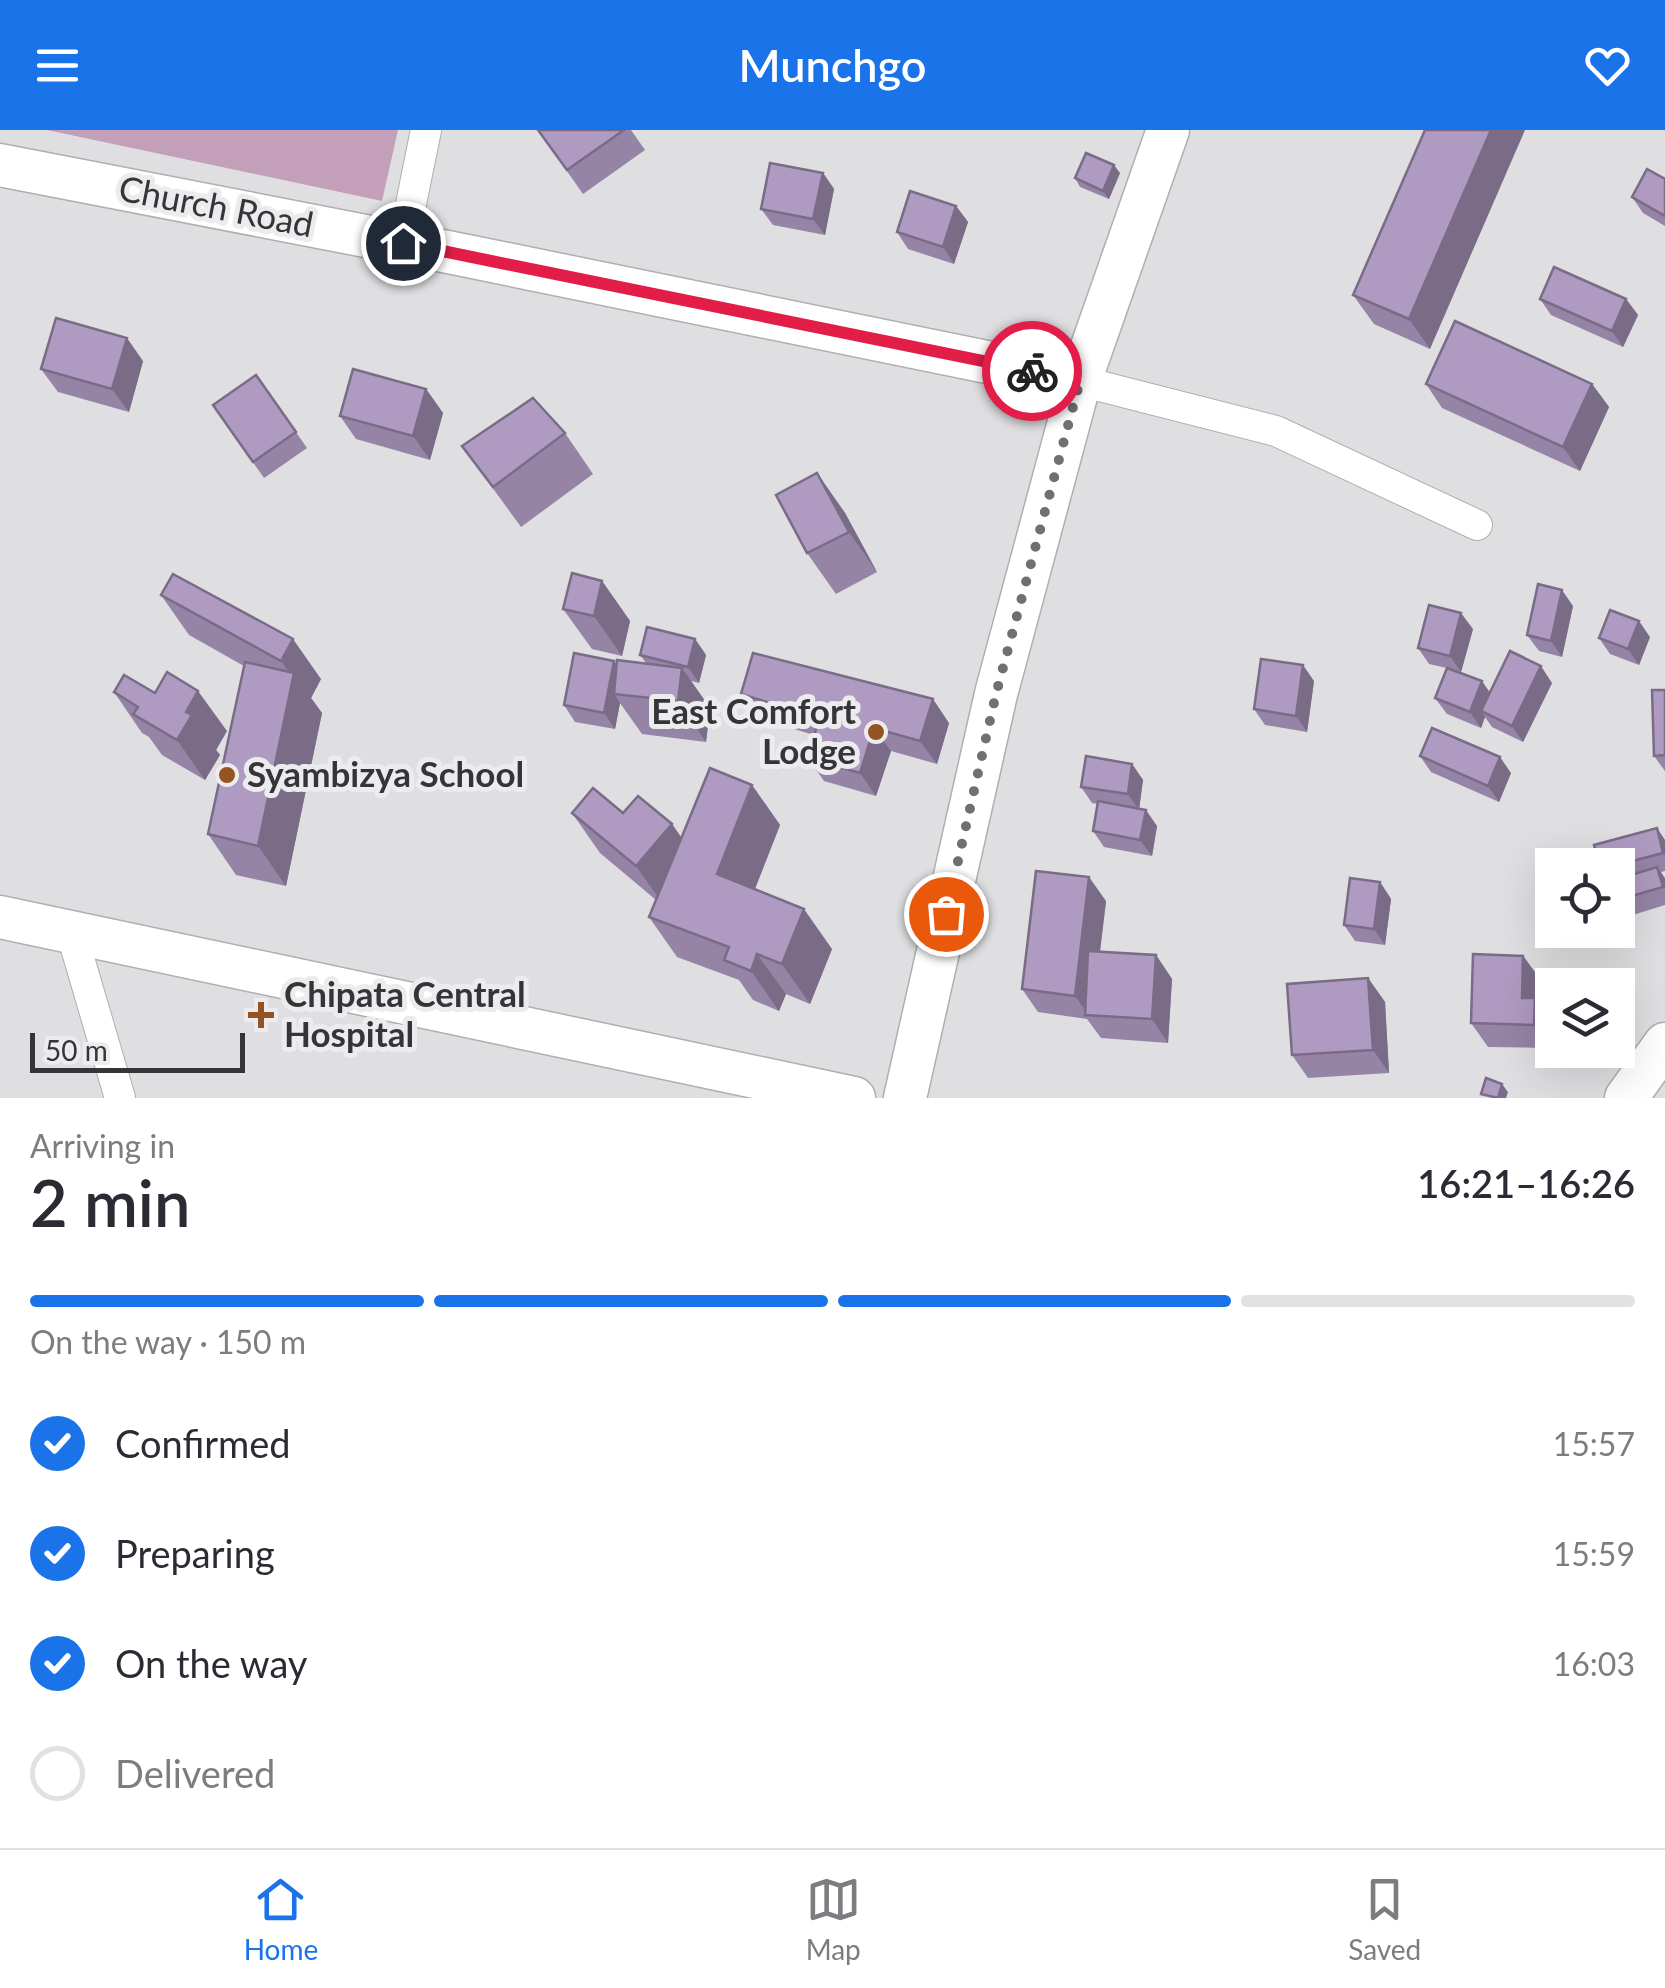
<!DOCTYPE html>
<html lang="en">
<head>
<meta charset="utf-8">
<style>
  :root { --surface:#fff; --page:#f7f7f7; --text:#2b2b33; --muted:#7c7c81; --line:#e1e1e2; --accent:#1a73e8 }
  body { margin:0; font-family:Lato,sans-serif; background:var(--page); color:var(--text); height:100vh; display:flex; flex-direction:column; font-size:38px; white-space:nowrap }
  * { box-sizing:border-box; margin:0 }
  p { font-size:32px; color:var(--muted) }
  .icon { flex:none; width:55px; height:55px; fill:none; stroke:currentColor; stroke-width:2; stroke-linecap:round; stroke-linejoin:round }
  .map { position:relative; height:968px; overflow:hidden }
  .panel { display:flex; flex-direction:column; background:var(--surface); flex:1 }
  .panel>* { flex:none }
  .controls { position:absolute; left:1535px; top:718px; display:grid; gap:20px }
  .controls a { display:grid; place-items:center; width:100px; height:100px; border-radius:0px; background:var(--surface); box-shadow:0 10px 40px #0002; font-size:50px }
  .scale { position:absolute; left:30px; bottom:25px; width:215px; box-sizing:border-box; padding-left:10px; border:5px solid #353537; border-top:0; font-size:28px; line-height:35px; white-space:nowrap; color:#353537; -webkit-text-stroke:8px #ececef; paint-order:stroke }
  .pin { position:absolute; display:grid; place-items:center; width:85px; height:85px; color:#fff; margin:-42px; border:5px solid #fff; border-radius:50%; box-shadow:0 2px 10px #0007 }
  .courier { position:absolute; display:grid; place-items:center; width:100px; height:100px; margin:-50px; border:8px solid #e11d48; border-radius:50%; background:#fff; color:#222; box-shadow:0 2px 12px #0007 }
  .headline em { font-style:normal; font-weight:600 }
  .headline div { display:flex; flex-direction:column-reverse }
  .headline { display:flex; align-items:center; justify-content:space-between; height:170px; padding:0 30px }
  h1 { font-size:65px; font-weight:600; line-height:75px }
  .bar { display:grid; grid-template-columns:repeat(4,1fr); gap:15px 10px; align-content:center; height:120px; padding:0 30px }
  .bar i { height:12px; border-radius:8px; background:var(--line) }
  .bar .current { background:var(--accent) }
  .bar p { grid-column:span 4 }
  ol { padding:0 30px; list-style:none }
  li { display:flex; align-items:center; gap:30px; height:110px }
  li p { margin-inline-start:auto }
  li .icon { padding:10px; border-radius:50%; background:var(--accent); color:#fff; stroke-width:4 }
  li:last-child { color:var(--muted) }
  li i { width:55px; height:55px; border:5px solid var(--line); border-radius:50% }
  header { display:flex; justify-content:space-between; align-items:center; height:130px; padding:0 30px; background:var(--accent); color:#fff; font-size:45px; font-weight:600 }
  .tabs { display:flex; justify-content:space-around; align-items:center; height:140px; border-top:2px solid var(--line); background:var(--surface); font-size:28px; color:var(--muted) }
  .tabs a { display:grid; justify-items:center; gap:5px }
  .tabs .current { color:var(--accent) }
  .map>svg:first-child { display:block }
</style>
</head>
<body>
<header><svg class="icon" aria-label="menu" viewBox="0 0 24 24"><path d="M4 6h16M4 12h16M4 18h16"/></svg>Munchgo<svg class="icon" aria-label="heart" viewBox="0 0 24 24"><path d="M12 20l-8-8c-3-5 5-10 8-4 3-6 11-1 8 4z"/></svg></header>
<div class="map">
<svg width="1665" height="968" viewBox="0 0 1665 968">
  <rect width="100%" height="100%" fill="#dfdfe2"/>
  <path fill="#c49fba" d="M 47,0 L 398,0 L 382,71 Z"/>
  <g fill="none" stroke-linecap="round" stroke-linejoin="round">
    <defs>
      <g id="street">
        <path d="M 403,113 L 426,0"/>
        <path d="M 1080,251 L 1276,301 L 1477,395"/>
        <path d="M 71,801 L 120,968"/>
      </g>
      <g id="secondary">
        <path d="M 0,35 L 448,122 L 1080,251"/>
        <path d="M 0,787 L 854,968"/>
        <path d="M 905,968 L 996,564 L 1080,251 L 1168,0"/>
        <path d="M 1626,968 L 1665,914"/>
      </g>
    </defs>
    <use href="#street" stroke="#afafb2" stroke-width="32"/>
    <use href="#secondary" stroke="#afafb2" stroke-width="45"/>
    <use href="#street" stroke="#fff" stroke-width="30"/>
    <use href="#secondary" stroke="#fff" stroke-width="42"/>
  </g>
  <g fill="#9684a6">
    <path d="M 538,0 L 631,0 L 645,20 L 583,64 Z"/>
    <path d="M 1425,0 L 1430,219 L 1374,194 L 1353,165 Z"/>
    <path d="M 823,43 L 834,59 L 825,105 L 773,95 L 761,79 Z"/>
    <path d="M 1120,43 L 1109,69 L 1080,57 L 1075,48 Z"/>
    <path d="M 1665,49 L 1665,96 L 1643,83 L 1632,67 Z"/>
    <path d="M 956,76 L 968,92 L 954,134 L 908,119 L 897,102 Z"/>
    <path d="M 1540,169 L 1626,169 L 1638,185 L 1623,217 L 1551,185 Z"/>
    <path d="M 143,231 L 129,282 L 58,262 L 41,239 Z"/>
    <path d="M 256,245 L 307,318 L 264,348 L 213,275 Z"/>
    <path d="M 1426,254 L 1592,254 L 1609,277 L 1580,341 L 1442,278 Z"/>
    <path d="M 426,259 L 443,283 L 430,330 L 356,309 L 340,286 Z"/>
    <path d="M 565,303 L 593,344 L 521,397 L 462,316 Z"/>
    <path d="M 817,343 L 845,383 L 877,442 L 836,464 L 807,423 Z"/>
    <path d="M 602,451 L 630,491 L 622,526 L 592,519 L 563,479 Z"/>
    <path d="M 161,465 L 321,549 L 311,568 L 322,583 L 286,756 L 236,745 L 208,704 L 244,536 L 189,505 Z"/>
    <path d="M 1573,476 L 1562,527 L 1539,521 L 1527,505 Z"/>
    <path d="M 1473,499 L 1461,542 L 1452,540 L 1490,563 L 1552,553 L 1523,612 L 1492,597 L 1485,587 L 1481,598 L 1447,584 L 1435,568 L 1447,538 L 1429,534 L 1418,518 Z"/>
    <path d="M 1650,507 L 1639,535 L 1610,524 L 1599,508 Z"/>
    <path d="M 695,509 L 706,525 L 699,553 L 691,551 L 710,578 L 706,612 L 642,604 L 620,573 L 615,599 L 575,592 L 564,575 L 614,531 L 617,535 L 646,533 L 640,525 Z"/>
    <path d="M 1314,551 L 1307,602 L 1265,595 L 1254,579 Z"/>
    <path d="M 1665,560 L 1665,641 L 1654,626 Z"/>
    <path d="M 114,562 L 155,563 L 227,601 L 216,620 L 220,625 L 205,650 L 162,625 L 149,607 L 142,603 Z"/>
    <path d="M 741,564 L 949,593 L 937,634 L 891,621 L 876,666 L 824,651 L 808,628 L 814,605 L 758,588 Z"/>
    <path d="M 1420,626 L 1511,643 L 1499,672 L 1431,642 Z"/>
    <path d="M 1132,634 L 1143,650 L 1139,679 L 1157,696 L 1152,726 L 1104,717 L 1093,701 L 1098,674 L 1092,673 L 1081,657 Z"/>
    <path d="M 752,655 L 780,695 L 755,759 L 832,819 L 810,874 L 786,864 L 779,881 L 753,870 L 739,850 L 677,827 L 649,787 L 656,770 L 600,723 L 572,683 L 623,683 L 672,694 L 681,708 Z"/>
    <path d="M 1665,710 L 1665,741 L 1661,742 L 1665,748 L 1665,775 L 1623,788 L 1618,779 L 1618,735 Z"/>
    <path d="M 1380,752 L 1391,769 L 1385,815 L 1355,811 L 1344,795 Z"/>
    <path d="M 1106,771 L 1100,822 L 1156,825 L 1172,849 L 1168,913 L 1101,908 L 1087,889 L 1038,882 L 1022,859 Z"/>
    <path d="M 1523,826 L 1540,849 L 1539,874 L 1551,891 L 1551,918 L 1488,917 L 1471,893 Z"/>
    <path d="M 1368,848 L 1385,872 L 1389,943 L 1308,948 L 1292,925 Z"/>
  </g>
  <g fill="#7a6c87">
    <path d="M 1491,0 L 1525,0 L 1430,219 L 1409,189 Z"/>
    <path d="M 1114,35 L 1120,43 L 1109,69 L 1103,61 Z"/>
    <path d="M 823,43 L 834,59 L 825,105 L 813,89 Z"/>
    <path d="M 956,76 L 968,92 L 954,134 L 943,117 Z"/>
    <path d="M 1626,169 L 1638,185 L 1623,217 L 1612,201 Z"/>
    <path d="M 127,208 L 143,231 L 129,282 L 112,259 Z"/>
    <path d="M 1592,254 L 1609,277 L 1580,341 L 1563,317 Z"/>
    <path d="M 426,259 L 443,283 L 430,330 L 413,306 Z"/>
    <path d="M 817,343 L 845,383 L 877,442 L 849,402 Z"/>
    <path d="M 602,451 L 630,491 L 622,526 L 594,486 Z"/>
    <path d="M 1562,460 L 1573,476 L 1562,527 L 1551,511 Z"/>
    <path d="M 1461,483 L 1473,499 L 1461,542 L 1450,526 Z"/>
    <path d="M 1639,491 L 1650,507 L 1639,535 L 1628,519 Z"/>
    <path d="M 293,509 L 321,549 L 311,568 L 322,583 L 286,756 L 258,716 L 293,548 L 281,531 Z"/>
    <path d="M 695,509 L 706,525 L 699,553 L 688,537 Z"/>
    <path d="M 614,531 L 625,547 L 614,564 L 620,573 L 615,599 L 604,583 Z"/>
    <path d="M 1303,535 L 1314,551 L 1307,602 L 1296,586 Z"/>
    <path d="M 1541,536 L 1552,553 L 1523,612 L 1512,596 Z"/>
    <path d="M 682,538 L 710,578 L 706,612 L 678,571 Z"/>
    <path d="M 1482,551 L 1493,567 L 1481,581 L 1485,587 L 1481,598 L 1470,582 Z"/>
    <path d="M 198,561 L 227,601 L 216,620 L 220,625 L 205,650 L 177,610 L 186,582 Z"/>
    <path d="M 933,569 L 949,593 L 937,634 L 920,611 Z"/>
    <path d="M 874,598 L 891,621 L 876,666 L 860,643 Z"/>
    <path d="M 1500,627 L 1511,643 L 1499,672 L 1488,656 Z"/>
    <path d="M 1132,634 L 1143,650 L 1139,680 L 1128,664 Z"/>
    <path d="M 752,655 L 780,695 L 745,784 L 717,744 Z"/>
    <path d="M 1146,680 L 1157,696 L 1152,726 L 1140,710 Z"/>
    <path d="M 672,694 L 700,734 L 665,777 L 636,736 Z"/>
    <path d="M 1657,698 L 1665,710 L 1665,725 L 1663,723 Z"/>
    <path d="M 1657,737 L 1665,749 L 1665,759 L 1663,757 Z"/>
    <path d="M 1089,747 L 1106,771 L 1092,886 L 1089,885 L 1075,866 Z"/>
    <path d="M 1380,752 L 1391,769 L 1385,815 L 1374,799 Z"/>
    <path d="M 804,779 L 832,819 L 810,874 L 782,834 Z"/>
    <path d="M 757,824 L 786,864 L 779,881 L 751,841 Z"/>
    <path d="M 1156,825 L 1172,849 L 1168,913 L 1152,889 Z"/>
    <path d="M 1523,826 L 1540,849 L 1539,874 L 1551,891 L 1551,918 L 1534,895 L 1522,868 Z"/>
    <path d="M 1368,848 L 1385,872 L 1389,943 L 1373,920 Z"/>
    <path d="M 1502,954 L 1508,962 L 1506,968 L 1498,968 Z"/>
  </g>
  <g fill="#af9ac1" stroke="#7a6c87" stroke-width="2.5">
    <path d="M 538,0 L 624,0 L 567,40 Z"/>
    <path d="M 1425,0 L 1491,0 L 1409,189 L 1353,165 Z"/>
    <path d="M 1086,23 L 1114,35 L 1103,61 L 1075,48 Z"/>
    <path d="M 770,33 L 823,43 L 813,89 L 761,79 Z"/>
    <path d="M 1647,39 L 1665,49 L 1665,86 L 1632,67 Z"/>
    <path d="M 910,61 L 956,76 L 943,117 L 897,102 Z"/>
    <path d="M 1554,137 L 1626,169 L 1612,201 L 1540,169 Z"/>
    <path d="M 56,188 L 127,208 L 112,259 L 41,239 Z"/>
    <path d="M 1455,191 L 1592,254 L 1563,317 L 1426,254 Z"/>
    <path d="M 353,239 L 426,259 L 413,306 L 340,286 Z"/>
    <path d="M 256,245 L 296,302 L 253,332 L 213,275 Z"/>
    <path d="M 533,268 L 565,303 L 493,357 L 462,316 Z"/>
    <path d="M 817,343 L 849,402 L 807,423 L 776,365 Z"/>
    <path d="M 572,443 L 602,451 L 594,486 L 563,479 Z"/>
    <path d="M 173,444 L 293,509 L 281,531 L 161,465 Z"/>
    <path d="M 1538,454 L 1562,460 L 1551,511 L 1527,505 Z"/>
    <path d="M 1429,475 L 1461,483 L 1450,526 L 1418,518 Z"/>
    <path d="M 1610,480 L 1639,491 L 1628,519 L 1599,508 Z"/>
    <path d="M 647,497 L 695,509 L 688,537 L 640,525 Z"/>
    <path d="M 1510,521 L 1541,536 L 1512,596 L 1481,581 Z"/>
    <path d="M 574,523 L 614,531 L 604,583 L 564,575 Z"/>
    <path d="M 753,523 L 933,569 L 920,611 L 874,598 L 860,643 L 808,628 L 819,588 L 741,564 Z"/>
    <path d="M 1261,529 L 1303,535 L 1296,586 L 1254,579 Z"/>
    <path d="M 617,530 L 682,538 L 678,571 L 614,564 Z"/>
    <path d="M 245,532 L 294,543 L 258,716 L 208,704 Z"/>
    <path d="M 1447,538 L 1482,551 L 1470,582 L 1435,568 Z"/>
    <path d="M 167,542 L 198,561 L 186,582 L 192,585 L 177,610 L 133,584 L 138,577 L 114,562 L 124,545 L 155,563 Z"/>
    <path d="M 1652,560 L 1665,560 L 1665,625 L 1654,626 Z"/>
    <path d="M 1432,598 L 1500,627 L 1488,656 L 1420,626 Z"/>
    <path d="M 1086,626 L 1132,634 L 1128,664 L 1081,657 Z"/>
    <path d="M 710,638 L 752,655 L 717,744 L 804,779 L 782,834 L 757,824 L 751,841 L 724,830 L 729,817 L 649,787 Z"/>
    <path d="M 593,658 L 623,683 L 638,666 L 672,694 L 636,736 L 572,683 Z"/>
    <path d="M 1098,671 L 1146,680 L 1140,710 L 1093,701 Z"/>
    <path d="M 1657,698 L 1663,723 L 1617,735 L 1599,735 L 1594,715 Z"/>
    <path d="M 1657,737 L 1663,757 L 1618,770 L 1618,749 Z"/>
    <path d="M 1036,741 L 1089,747 L 1075,866 L 1022,859 Z"/>
    <path d="M 1350,748 L 1380,752 L 1374,799 L 1344,795 Z"/>
    <path d="M 1088,821 L 1156,825 L 1152,889 L 1085,885 Z"/>
    <path d="M 1473,824 L 1523,826 L 1522,868 L 1535,868 L 1534,895 L 1471,893 Z"/>
    <path d="M 1368,848 L 1373,920 L 1292,925 L 1287,854 Z"/>
    <path d="M 1486,948 L 1502,954 L 1498,968 L 1481,964 Z"/>
  </g>
  <g fill="none" stroke-linecap="round" stroke-linejoin="round">
    <path stroke="#707073" stroke-width="10" stroke-dasharray="0 18" d="M 946,784 L 996,564 L 1080,251 L 1032,241"/>
    <path stroke="#e11d48" stroke-width="12" d="M 403,113 L 1032,241"/>
  </g>
  <g fill="#955321" stroke="#ececef" stroke-width="4">
    <circle cx="876" cy="602" r="10"/>
    <circle cx="227" cy="645" r="10"/>
    <path d="M256 870h10v10h10v10h-10v10h-10v-10h-10v-10h10z"/>
  </g>
  <g text-anchor="middle" stroke-width="10" stroke-linejoin="round" paint-order="stroke">
    <g font-size="35" fill="#353537" stroke="#ececef">
      <text transform="translate(216 77) rotate(11)" y="12">Church Road</text>
    </g>
    <g font-size="35" font-weight="bold" fill="#353537" stroke="#ececef" text-anchor="start">
      <text x="856" y="594" text-anchor="end">East Comfort<tspan x="856" dy="40">Lodge</tspan></text>
      <text x="247" y="657">Syambizya School</text>
      <text x="284" y="877">Chipata Central<tspan x="284" dy="40">Hospital</tspan></text>
    </g>
  </g>
</svg>
<div class="controls">
<a><svg class="icon" aria-label="locate" viewBox="0 0 24 24"><circle cx="12" cy="12" r="6"/><path d="M12 2v4M12 18v4M2 12h4M18 12h4"/></svg></a>
<a><svg class="icon" aria-label="layers" viewBox="0 0 24 24"><path d="M12 4l9 5-9 5-9-5zM3 14l9 5 9-5"/></svg></a>
</div>
<div class="scale">50 m</div>
<div class="pin" style="left:946px;top:784px;background:#ea580c"><svg class="icon" aria-label="bag" viewBox="0 0 24 24"><path d="M5 8h14l-1 12H6zM9 8a3 3 0 0 1 6 0"/></svg></div>
<div class="pin" style="left:403px;top:113px;background:#1f2937"><svg class="icon" aria-label="home" viewBox="0 0 24 24"><path d="M3 11l9-7 9 7M6 9v11h12V9"/></svg></div>
<div class="courier" style="left:1032px;top:241px"><svg class="icon" aria-label="bike" viewBox="0 0 24 24"><circle cx="6" cy="16" r="4"/><circle cx="18" cy="16" r="4"/><path d="M6 16l4-8h5l3 8M10 8l3 8H6M13 5h3"/></svg></div>
</div>
<section class="panel">
<div class="headline"><div><h1>2 min</h1><p>Arriving in</p></div><em>16:21–16:26</em></div>
<div class="bar"><i class="current"></i><i class="current"></i><i class="current"></i><i></i><p>On the way · 150 m</p></div>
<ol>
<li><svg class="icon" aria-label="check" viewBox="0 0 24 24"><path d="M5 12l5 5 9-10"/></svg>Confirmed<p>15:57</p></li>
<li><svg class="icon" aria-label="check" viewBox="0 0 24 24"><path d="M5 12l5 5 9-10"/></svg>Preparing<p>15:59</p></li>
<li><svg class="icon" aria-label="check" viewBox="0 0 24 24"><path d="M5 12l5 5 9-10"/></svg>On the way<p>16:03</p></li>
<li><i></i>Delivered</li>
</ol>
</section>
<nav class="tabs">
<a class="current"><svg class="icon" aria-label="home" viewBox="0 0 24 24"><path d="M3 11l9-7 9 7M6 9v11h12V9"/></svg>Home</a>
<a><svg class="icon" aria-label="map" viewBox="0 0 24 24"><path d="M3 6l6-2 6 2 6-2v14l-6 2-6-2-6 2zM9 4v14M15 6v14"/></svg>Map</a>
<a><svg class="icon" aria-label="saved" viewBox="0 0 24 24"><path d="M7 4h10v16l-5-4-5 4z"/></svg>Saved</a>
</nav>
</body>
</html>
